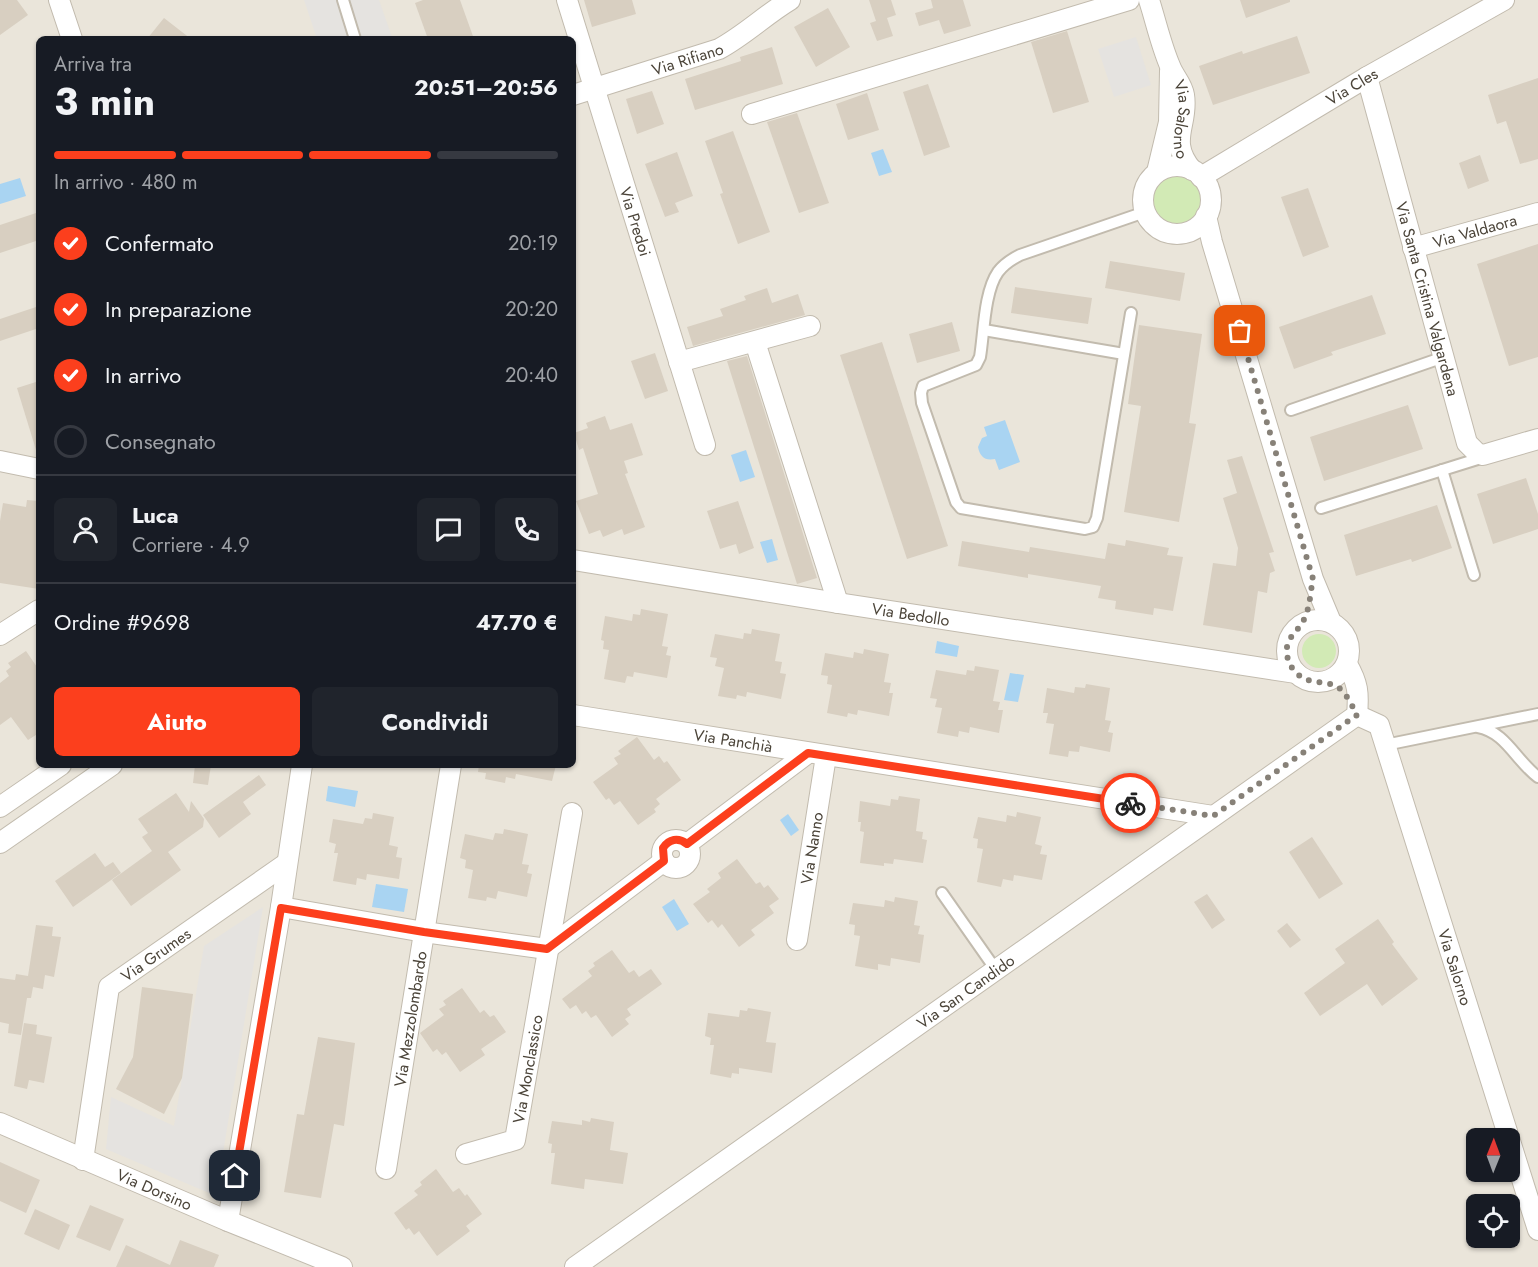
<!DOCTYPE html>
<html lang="it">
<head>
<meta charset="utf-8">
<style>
  :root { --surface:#171b24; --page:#20242c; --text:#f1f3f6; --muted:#9ea1a6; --line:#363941; --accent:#fc3f1d }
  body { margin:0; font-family:Jost,sans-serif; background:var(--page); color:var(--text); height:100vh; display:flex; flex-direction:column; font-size:22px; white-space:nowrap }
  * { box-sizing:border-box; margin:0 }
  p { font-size:20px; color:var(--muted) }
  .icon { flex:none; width:33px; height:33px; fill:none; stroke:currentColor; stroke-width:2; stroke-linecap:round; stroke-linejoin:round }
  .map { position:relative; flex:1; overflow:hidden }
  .sheet { position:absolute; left:36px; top:36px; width:540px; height:732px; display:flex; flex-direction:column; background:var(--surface); border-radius:9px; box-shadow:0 2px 4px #0004 }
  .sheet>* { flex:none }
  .needle { width:39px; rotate:1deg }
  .buttons { position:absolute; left:1466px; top:1128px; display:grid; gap:12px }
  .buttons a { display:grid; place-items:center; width:54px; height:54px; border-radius:9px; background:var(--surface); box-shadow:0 2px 4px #0004; font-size:30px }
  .pin { position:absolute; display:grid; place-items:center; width:51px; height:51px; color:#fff; margin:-26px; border-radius:12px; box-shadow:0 3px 9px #0006 }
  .courier { position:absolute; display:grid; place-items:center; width:60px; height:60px; margin:-30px; border:4px solid #fc3f1d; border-radius:50%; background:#fff; color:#222; box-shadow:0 2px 8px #0007 }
  .overview em { font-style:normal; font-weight:700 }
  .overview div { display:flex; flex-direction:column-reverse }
  .overview { display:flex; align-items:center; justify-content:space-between; height:102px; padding:0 18px }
  h1 { font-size:39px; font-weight:700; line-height:45px }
  .bar { display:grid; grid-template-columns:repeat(4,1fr); gap:9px 6px; align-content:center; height:72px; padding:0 18px }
  .bar i { height:8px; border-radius:4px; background:var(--line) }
  .bar .selected { background:var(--accent) }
  .bar p { grid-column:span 4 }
  .line { display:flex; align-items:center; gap:15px; padding:0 18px; border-top:2px solid var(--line) }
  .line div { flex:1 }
  .round { display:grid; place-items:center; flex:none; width:63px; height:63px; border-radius:9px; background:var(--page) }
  ol { padding:0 18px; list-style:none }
  li { display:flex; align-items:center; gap:18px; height:66px }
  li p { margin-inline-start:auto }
  li .icon { padding:6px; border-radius:50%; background:var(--accent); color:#fff; stroke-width:4 }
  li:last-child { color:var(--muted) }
  li i { width:33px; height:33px; border:3px solid var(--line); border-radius:50% }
  .button { display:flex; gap:12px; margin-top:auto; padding:12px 18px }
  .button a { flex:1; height:69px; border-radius:9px; background:var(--accent); color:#fff; font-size:24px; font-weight:700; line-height:69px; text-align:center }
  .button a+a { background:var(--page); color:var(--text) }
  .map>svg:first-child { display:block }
</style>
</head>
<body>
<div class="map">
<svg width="1538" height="1267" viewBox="0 0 1538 1267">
  <rect width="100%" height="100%" fill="#f6f3ec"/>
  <path fill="#eae5da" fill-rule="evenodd" d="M 0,0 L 1538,0 L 1538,1267 L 0,1267 ZM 39,39 L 573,39 L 573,765 L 39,765 ZM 1476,1138 L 1509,1138 L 1509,1172 L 1476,1172 ZM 1476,1204 L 1509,1204 L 1509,1238 L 1476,1238 Z"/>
  <g fill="#d2eab5">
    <circle cx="1177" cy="200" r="24"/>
    <circle cx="1319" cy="651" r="17"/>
  </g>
  <g fill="#e5e3e0">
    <path d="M 304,0 L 379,0 L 392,37 L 317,39 Z"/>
    <path d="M 1136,37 L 1151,85 L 1114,97 L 1098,49 Z"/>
    <path d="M 263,907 L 216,1196 L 106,1149 L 111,1097 L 174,1126 L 204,946 Z"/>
  </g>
  <g fill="#a9d4f2">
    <path d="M 883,149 L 892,172 L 879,176 L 871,153 Z"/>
    <path d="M 20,178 L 26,196 L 0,204 L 0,184 Z"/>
    <path d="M 1005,420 L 1020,462 L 999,470 L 995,459 C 985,461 980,457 978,447 L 982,438 L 987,436 L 984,427 Z"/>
    <path d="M 746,450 L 755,477 L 740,482 L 731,455 Z"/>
    <path d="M 772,539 L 778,560 L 767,563 L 760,542 Z"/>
    <path d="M 937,641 L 959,646 L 957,657 L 935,653 Z"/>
    <path d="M 1010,673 L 1024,675 L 1018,702 L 1004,700 Z"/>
    <path d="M 328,786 L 358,791 L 355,807 L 326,801 Z"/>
    <path d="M 788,814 L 799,830 L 791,836 L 780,820 Z"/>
    <path d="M 376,884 L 408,889 L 404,912 L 372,907 Z"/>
    <path d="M 674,899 L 689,924 L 677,931 L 662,907 Z"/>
  </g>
  <g fill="#d8cfc1">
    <path d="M 0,0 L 17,0 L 28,15 L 0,35 Z"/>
    <path d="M 423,0 L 460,0 L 474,39 L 428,39 L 415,3 Z"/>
    <path d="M 584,0 L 632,0 L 636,14 L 592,27 Z"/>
    <path d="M 869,0 L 891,0 L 896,15 L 887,18 L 893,36 L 877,41 L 870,23 L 876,21 Z"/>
    <path d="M 931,0 L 963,0 L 971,26 L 944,34 L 939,20 L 919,26 L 915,13 L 933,8 Z"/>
    <path d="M 1240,0 L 1290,0 L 1290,2 L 1246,18 Z"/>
    <path d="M 828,8 L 850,47 L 816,67 L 794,27 Z"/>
    <path d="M 164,18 L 191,39 L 147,39 Z"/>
    <path d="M 1067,31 L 1089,102 L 1053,113 L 1031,42 Z"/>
    <path d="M 1297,36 L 1310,73 L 1213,105 L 1199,66 L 1242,51 L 1243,54 Z"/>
    <path d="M 772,47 L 783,84 L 695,110 L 685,79 L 741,61 L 740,57 Z"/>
    <path d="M 1538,78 L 1538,159 L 1520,164 L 1506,121 L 1497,124 L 1488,95 Z"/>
    <path d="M 928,84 L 950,147 L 924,156 L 903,92 Z"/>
    <path d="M 652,91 L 664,124 L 637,134 L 626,99 Z"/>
    <path d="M 867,93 L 879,130 L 848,140 L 836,104 Z"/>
    <path d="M 797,113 L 829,203 L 799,213 L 767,122 Z"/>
    <path d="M 733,131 L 770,232 L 738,244 L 720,194 L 723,193 L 705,141 Z"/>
    <path d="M 677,152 L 693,196 L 675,203 L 679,212 L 665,217 L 645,164 Z"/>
    <path d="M 1480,155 L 1489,181 L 1468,189 L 1459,163 Z"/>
    <path d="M 1308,188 L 1329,247 L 1303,257 L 1281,197 Z"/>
    <path d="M 39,212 L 39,240 L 0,253 L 0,225 Z"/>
    <path d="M 1538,244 L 1538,357 L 1509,366 L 1477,264 Z"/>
    <path d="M 1110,261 L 1185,273 L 1180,301 L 1105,288 Z"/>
    <path d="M 1015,287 L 1092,298 L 1088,324 L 1011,313 Z"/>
    <path d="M 767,288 L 772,303 L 798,294 L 805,315 L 693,346 L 687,327 L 723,316 L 720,309 L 746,300 L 744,296 Z"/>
    <path d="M 1372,295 L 1386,334 L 1331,352 L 1333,355 L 1294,369 L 1279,327 Z"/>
    <path d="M 39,306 L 39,328 L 0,341 L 0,319 Z"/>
    <path d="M 952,322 L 960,351 L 917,363 L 909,334 Z"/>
    <path d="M 1139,325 L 1202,334 L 1189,423 L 1196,424 L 1179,522 L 1124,512 L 1141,406 L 1128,404 Z"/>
    <path d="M 882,342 L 948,546 L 907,559 L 840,355 Z"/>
    <path d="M 655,353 L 668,391 L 645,399 L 631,361 Z"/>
    <path d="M 747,356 L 817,578 L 797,584 L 727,361 Z"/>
    <path d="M 39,381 L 39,450 L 36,450 L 17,388 Z"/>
    <path d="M 1408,405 L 1423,449 L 1324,481 L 1310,437 Z"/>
    <path d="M 605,416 L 610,430 L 632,423 L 643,455 L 624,461 L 628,473 L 625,474 L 645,527 L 624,535 L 622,529 L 603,537 L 600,530 L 589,534 L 576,501 L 598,494 L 583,448 L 579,450 L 574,433 L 588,428 L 586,423 Z"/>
    <path d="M 1242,456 L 1274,552 L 1269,553 L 1275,571 L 1270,573 L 1267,593 L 1258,591 L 1252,633 L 1203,625 L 1213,563 L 1236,566 L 1238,548 L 1223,498 L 1237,493 L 1227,460 Z"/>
    <path d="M 1526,478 L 1538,514 L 1538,529 L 1493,544 L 1477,494 Z"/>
    <path d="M 27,500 L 39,501 L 39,589 L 0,583 L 0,521 L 3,503 L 26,507 Z"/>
    <path d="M 738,501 L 754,548 L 739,554 L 736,544 L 720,549 L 707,511 Z"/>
    <path d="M 1437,505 L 1452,548 L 1412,562 L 1411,559 L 1356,576 L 1344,535 Z"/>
    <path d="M 1126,540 L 1169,548 L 1167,555 L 1183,557 L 1173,611 L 1154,608 L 1153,615 L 1115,609 L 1116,601 L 1098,598 L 1101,586 L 1028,574 L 1028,578 L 958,566 L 962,541 L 1029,552 L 1030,547 L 1105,559 L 1108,543 L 1125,546 Z"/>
    <path d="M 641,609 L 668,614 L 662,646 L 668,647 L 666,655 L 671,656 L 667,678 L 634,672 L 633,677 L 627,676 L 625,683 L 604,679 L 609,650 L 603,649 L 604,641 L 601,640 L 605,616 L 632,621 L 633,614 L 640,615 Z"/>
    <path d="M 752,629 L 780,634 L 775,661 L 782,662 L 780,673 L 786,674 L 781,699 L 747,692 L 746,697 L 737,695 L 736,699 L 718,696 L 724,668 L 715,666 L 717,658 L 710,657 L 715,634 L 743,639 L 744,633 L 751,634 Z"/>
    <path d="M 864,649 L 889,654 L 884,682 L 891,683 L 889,693 L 893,693 L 889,716 L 858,710 L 857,715 L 848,713 L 847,717 L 827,713 L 832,685 L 827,684 L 828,676 L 821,675 L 825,653 L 853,658 L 854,652 L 863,654 Z"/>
    <path d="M 26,651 L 39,670 L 39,733 L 28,740 L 11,717 L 0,725 L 0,683 L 9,676 L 6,671 L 11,667 L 8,663 Z"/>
    <path d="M 975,666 L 999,670 L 993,701 L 1000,702 L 998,710 L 1003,710 L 999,733 L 970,727 L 969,733 L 959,731 L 958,737 L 937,733 L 942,708 L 935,707 L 937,699 L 930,698 L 936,670 L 966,675 L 967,670 L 974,671 Z"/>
    <path d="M 1086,684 L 1110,688 L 1105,720 L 1111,721 L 1108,732 L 1113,733 L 1110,752 L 1080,746 L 1079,752 L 1069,751 L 1068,757 L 1049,754 L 1054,724 L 1046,723 L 1048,713 L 1043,713 L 1047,688 L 1074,693 L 1075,687 L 1085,688 Z"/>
    <path d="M 637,737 L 654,760 L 659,756 L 664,763 L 667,761 L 681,780 L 656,799 L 660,804 L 654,809 L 656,812 L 638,825 L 620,801 L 614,805 L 609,798 L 606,800 L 593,782 L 618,764 L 614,758 L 621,754 L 618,751 Z"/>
    <path d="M 195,765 L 211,765 L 208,785 L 193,783 Z"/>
    <path d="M 479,765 L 556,765 L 552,781 L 516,774 L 515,779 L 506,777 L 505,783 L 485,779 L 486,773 L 478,772 Z"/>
    <path d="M 259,775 L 266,785 L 243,802 L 251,814 L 219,838 L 203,815 Z"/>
    <path d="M 176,793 L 189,812 L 191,801 L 204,819 L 203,827 L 168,852 L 181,870 L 131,906 L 112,880 L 152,851 L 142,837 L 148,833 L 138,819 Z"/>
    <path d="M 899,796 L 920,799 L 916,831 L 923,832 L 922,839 L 927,840 L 923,863 L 894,859 L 893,864 L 884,863 L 884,866 L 860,863 L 864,832 L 860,831 L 861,822 L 858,822 L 860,801 L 890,806 L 891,799 L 898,800 Z"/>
    <path d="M 1017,812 L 1041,817 L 1035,844 L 1042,846 L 1040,854 L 1047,855 L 1042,880 L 1014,875 L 1013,881 L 1003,879 L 1001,887 L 977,882 L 983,849 L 977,848 L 978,839 L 973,838 L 978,817 L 1006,822 L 1007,815 L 1016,817 Z"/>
    <path d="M 373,813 L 394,817 L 389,845 L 398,847 L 396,857 L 402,858 L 399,879 L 367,874 L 366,880 L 357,878 L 356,885 L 333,881 L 338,853 L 334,853 L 336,844 L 329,842 L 333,819 L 363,824 L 365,818 L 372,819 Z"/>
    <path d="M 504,829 L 528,834 L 522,864 L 529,865 L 527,873 L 532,874 L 527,897 L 498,891 L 496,899 L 487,897 L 486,901 L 468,898 L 473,870 L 465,868 L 466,860 L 460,858 L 465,834 L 493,840 L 495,833 L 503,834 Z"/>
    <path d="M 1312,837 L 1343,884 L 1319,899 L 1289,852 Z"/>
    <path d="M 95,853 L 105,867 L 113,862 L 121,873 L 73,907 L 55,881 Z"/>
    <path d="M 737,859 L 756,884 L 760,882 L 764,888 L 768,885 L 779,899 L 769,906 L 774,913 L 751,930 L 755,935 L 739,947 L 722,924 L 718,928 L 712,920 L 708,923 L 693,904 L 710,892 L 707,889 L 721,878 L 718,873 Z"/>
    <path d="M 1207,894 L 1225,920 L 1212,929 L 1194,902 Z"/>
    <path d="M 895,897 L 918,901 L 914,925 L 920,926 L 918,934 L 924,935 L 920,963 L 891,958 L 890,966 L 878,964 L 878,970 L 855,966 L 860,936 L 854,935 L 855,925 L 849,924 L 853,903 L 884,907 L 885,900 L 894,902 Z"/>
    <path d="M 1378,919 L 1394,942 L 1392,944 L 1418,979 L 1382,1006 L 1367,984 L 1320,1016 L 1304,993 L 1345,963 L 1335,949 Z"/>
    <path d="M 1287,923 L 1301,940 L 1290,948 L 1277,931 Z"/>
    <path d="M 36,925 L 53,927 L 52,936 L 61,937 L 54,977 L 45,975 L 43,989 L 33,987 L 31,998 L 27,998 L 21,1035 L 8,1033 L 9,1024 L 0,1022 L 0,978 L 15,980 L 16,974 L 28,976 Z"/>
    <path d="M 612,950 L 629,973 L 634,970 L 639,977 L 651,969 L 662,984 L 627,1009 L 631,1015 L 625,1019 L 629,1024 L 612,1037 L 596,1015 L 591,1018 L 586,1011 L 582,1014 L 576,1005 L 570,1009 L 562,999 L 592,976 L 588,971 L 595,966 L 593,963 Z"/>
    <path d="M 142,987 L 193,994 L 182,1078 L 164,1114 L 116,1089 L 133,1057 Z"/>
    <path d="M 462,988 L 480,1013 L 484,1010 L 490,1017 L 494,1015 L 506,1032 L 481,1049 L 485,1055 L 460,1072 L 446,1052 L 442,1055 L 437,1049 L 433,1052 L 420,1033 L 444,1015 L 439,1009 L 446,1005 L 443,1001 Z"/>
    <path d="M 748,1008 L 771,1012 L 766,1042 L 776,1043 L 772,1073 L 739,1068 L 739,1074 L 732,1073 L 731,1078 L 710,1074 L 714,1045 L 710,1045 L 711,1038 L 705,1036 L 708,1013 L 739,1017 L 740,1010 L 747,1011 Z"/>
    <path d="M 24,1023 L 37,1025 L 36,1034 L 52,1037 L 44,1083 L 29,1080 L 27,1089 L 14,1086 Z"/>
    <path d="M 318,1037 L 355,1043 L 344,1126 L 334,1124 L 321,1198 L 284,1192 L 297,1114 L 304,1115 Z"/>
    <path d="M 591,1118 L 614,1122 L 610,1150 L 628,1153 L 623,1184 L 585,1179 L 584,1189 L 551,1184 L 555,1153 L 551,1153 L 552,1144 L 548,1143 L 552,1121 L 582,1125 L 582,1120 L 590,1122 Z"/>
    <path d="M 0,1162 L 40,1180 L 26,1213 L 0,1201 Z"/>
    <path d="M 436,1169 L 453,1192 L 459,1188 L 465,1196 L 467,1194 L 482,1214 L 466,1226 L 470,1231 L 437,1256 L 419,1231 L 414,1235 L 409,1228 L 406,1230 L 394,1213 L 418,1195 L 414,1191 L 422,1185 L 420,1182 Z"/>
    <path d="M 90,1205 L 124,1219 L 110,1251 L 76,1237 Z"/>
    <path d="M 35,1209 L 70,1225 L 59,1250 L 24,1234 Z"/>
    <path d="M 180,1240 L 219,1255 L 214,1267 L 116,1267 L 126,1245 L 170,1265 Z"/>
  </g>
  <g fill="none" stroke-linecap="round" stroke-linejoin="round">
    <defs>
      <g id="lane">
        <path d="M 343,0 L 355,39 L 353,39"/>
        <path d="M 1131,313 L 1097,518 L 1093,527 L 1085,529 L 961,508 L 956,502 L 922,403 L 921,393 L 923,386 L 976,365 L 980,357 C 984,333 984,292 998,272 C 1004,264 1012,259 1020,255 L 1145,212"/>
        <path d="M 984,330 L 1124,354"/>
        <path d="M 1291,410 L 1444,357"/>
        <path d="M 1442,470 L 1474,575"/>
        <path d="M 1321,508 L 1484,457"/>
        <path d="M 1478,727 C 1506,732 1516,761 1538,777"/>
        <path d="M 1385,745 L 1538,714"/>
        <path d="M 942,893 L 996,970"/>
      </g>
      <g id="street">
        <path d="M 59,0 L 72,39"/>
        <path id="s1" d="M 567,0 L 705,445"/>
        <path id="s2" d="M 1149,0 C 1156,22 1161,45 1170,66 C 1174,77 1182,83 1184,95 C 1189,125 1167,140 1192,170"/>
        <path id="s3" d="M 1367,77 L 1467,443 L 1477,453 L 1483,455 L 1538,439"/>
        <path id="s4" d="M 573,95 L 719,49 C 745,35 765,15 790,0"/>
        <path d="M 752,114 L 1129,0"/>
        <circle cx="1177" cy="200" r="34"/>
        <path d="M 1157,172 L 1169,122 L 1170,71"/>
        <path id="s5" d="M 1201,177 L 1367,77 L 1504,0"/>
        <path d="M 1206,216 L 1212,242 L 1313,579 L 1331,622"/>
        <path id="s6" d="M 1413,248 L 1538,213"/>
        <path d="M 755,342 L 838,603"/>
        <path d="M 679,362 L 810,326"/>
        <path d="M 0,461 L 39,469"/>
        <path id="s7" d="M 573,560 L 838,603 L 1296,673"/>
        <circle cx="1318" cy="651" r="31"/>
        <path d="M 0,635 L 39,610"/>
        <path id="s8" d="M 573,715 L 1213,816"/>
        <path id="s9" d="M 1357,715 L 1379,725 L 1538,1230"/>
        <path d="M 0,807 L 61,765"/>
        <circle cx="676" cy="854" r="14"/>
        <path d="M 0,843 L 112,765"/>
        <path d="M 687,844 L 808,753"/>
        <path d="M 281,907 L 424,932 L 547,949 L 664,861"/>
        <path id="s10" d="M 797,940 L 826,756"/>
        <path id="s11" d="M 0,1123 L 228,1221 L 342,1267"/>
        <path id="s12" d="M 466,1154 L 515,1140 L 572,813"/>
        <path id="s13" d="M 83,1160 L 109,987 L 287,863"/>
        <path id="s14" d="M 386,1169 L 451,765"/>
        <path d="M 228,1221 L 281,907 L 302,765"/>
        <path id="s15" d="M 575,1267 L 1357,715 C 1359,693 1358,683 1347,664"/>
      </g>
    </defs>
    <use href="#lane" stroke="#c2bbae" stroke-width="14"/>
    <use href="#street" stroke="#c2bbae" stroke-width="22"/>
    <use href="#lane" stroke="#fff" stroke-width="10"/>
    <use href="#street" stroke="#fff" stroke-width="20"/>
  </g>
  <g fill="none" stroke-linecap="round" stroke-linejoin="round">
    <path stroke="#878178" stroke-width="6" stroke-dasharray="0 10.8" d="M 1130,803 L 1213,816 L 1357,715 C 1352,706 1347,694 1339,688 C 1331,682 1321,683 1312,681 C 1296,678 1285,663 1287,647 C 1289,636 1296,633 1301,624 C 1310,613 1310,593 1313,579 L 1240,331"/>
    <path stroke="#fc3f1d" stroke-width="8" d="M 235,1176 L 281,908 L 424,932 L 547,949 L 664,861 L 663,848 C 669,839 678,837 687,844 L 808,753 L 1130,803"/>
  </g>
  <g text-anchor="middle" stroke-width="4.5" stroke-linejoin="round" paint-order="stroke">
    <g font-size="16" fill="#4b4439" stroke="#fff">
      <text dy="6" stroke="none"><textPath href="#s4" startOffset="120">Via Rifiano</textPath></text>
      <text dy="6" stroke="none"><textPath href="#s5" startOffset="176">Via Cles</textPath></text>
      <text dy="6" stroke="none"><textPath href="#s2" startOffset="126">Via Salorno</textPath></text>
      <text dy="6" stroke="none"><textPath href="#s1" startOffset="232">Via Predoi</textPath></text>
      <text dy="6" stroke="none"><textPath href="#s6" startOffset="64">Via Valdaora</textPath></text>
      <text dy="6" stroke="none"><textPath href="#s3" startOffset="230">Via Santa Cristina Valgardena</textPath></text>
      <text dy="6" stroke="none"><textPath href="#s7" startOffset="342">Via Bedollo</textPath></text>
      <text dy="6" stroke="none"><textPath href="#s8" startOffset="162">Via Panchià</textPath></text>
      <text dy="6" stroke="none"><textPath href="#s10" startOffset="93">Via Nanno</textPath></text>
      <text dy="6" stroke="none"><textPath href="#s13" startOffset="232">Via Grumes</textPath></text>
      <text dy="6" stroke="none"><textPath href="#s9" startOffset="278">Via Salorno</textPath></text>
      <text dy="6" stroke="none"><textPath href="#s15" startOffset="478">Via San Candido</textPath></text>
      <text dy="6" stroke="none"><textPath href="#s14" startOffset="152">Via Mezzolombardo</textPath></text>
      <text dy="6" stroke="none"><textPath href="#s12" startOffset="123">Via Monclassico</textPath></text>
      <text dy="6" stroke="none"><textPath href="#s11" startOffset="168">Via Dorsino</textPath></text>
    </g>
  </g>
</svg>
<div class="buttons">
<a><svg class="needle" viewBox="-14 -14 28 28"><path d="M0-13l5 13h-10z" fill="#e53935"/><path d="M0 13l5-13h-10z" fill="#9ea1a6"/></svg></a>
<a><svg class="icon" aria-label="locate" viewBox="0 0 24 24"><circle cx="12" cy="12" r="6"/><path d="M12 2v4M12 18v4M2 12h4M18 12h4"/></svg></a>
</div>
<div class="pin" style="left:1240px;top:331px;background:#ea580c"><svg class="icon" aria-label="bag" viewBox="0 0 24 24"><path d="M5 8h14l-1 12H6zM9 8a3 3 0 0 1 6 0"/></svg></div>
<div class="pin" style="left:235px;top:1176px;background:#1f2937"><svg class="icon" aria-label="home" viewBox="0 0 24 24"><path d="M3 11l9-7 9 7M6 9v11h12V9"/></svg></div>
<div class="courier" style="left:1130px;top:803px"><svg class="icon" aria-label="bike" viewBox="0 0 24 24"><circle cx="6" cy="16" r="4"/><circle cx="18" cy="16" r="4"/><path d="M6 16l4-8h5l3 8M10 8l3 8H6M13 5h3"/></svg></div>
<section class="sheet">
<div class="overview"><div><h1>3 min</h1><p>Arriva tra</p></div><em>20:51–20:56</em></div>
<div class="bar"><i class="selected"></i><i class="selected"></i><i class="selected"></i><i></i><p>In arrivo · 480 m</p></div>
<ol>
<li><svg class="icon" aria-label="check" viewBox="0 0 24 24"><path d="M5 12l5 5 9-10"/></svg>Confermato<p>20:19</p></li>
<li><svg class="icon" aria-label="check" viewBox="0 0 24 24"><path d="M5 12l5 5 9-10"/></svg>In preparazione<p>20:20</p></li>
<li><svg class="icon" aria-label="check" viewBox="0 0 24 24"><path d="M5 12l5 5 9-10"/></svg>In arrivo<p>20:40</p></li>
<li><i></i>Consegnato</li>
</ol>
<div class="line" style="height:108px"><a class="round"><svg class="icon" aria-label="person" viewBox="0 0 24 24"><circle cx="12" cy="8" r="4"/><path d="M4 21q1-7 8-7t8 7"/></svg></a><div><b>Luca</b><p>Corriere · 4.9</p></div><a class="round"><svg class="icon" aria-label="chat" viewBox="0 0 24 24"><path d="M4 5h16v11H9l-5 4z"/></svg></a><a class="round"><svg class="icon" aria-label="phone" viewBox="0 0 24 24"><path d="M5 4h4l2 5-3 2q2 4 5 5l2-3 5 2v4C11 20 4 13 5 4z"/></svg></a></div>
<div class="line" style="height:78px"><div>Ordine #9698</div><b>47.70 €</b></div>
<div class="button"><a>Aiuto</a><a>Condividi</a></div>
</section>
</div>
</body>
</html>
